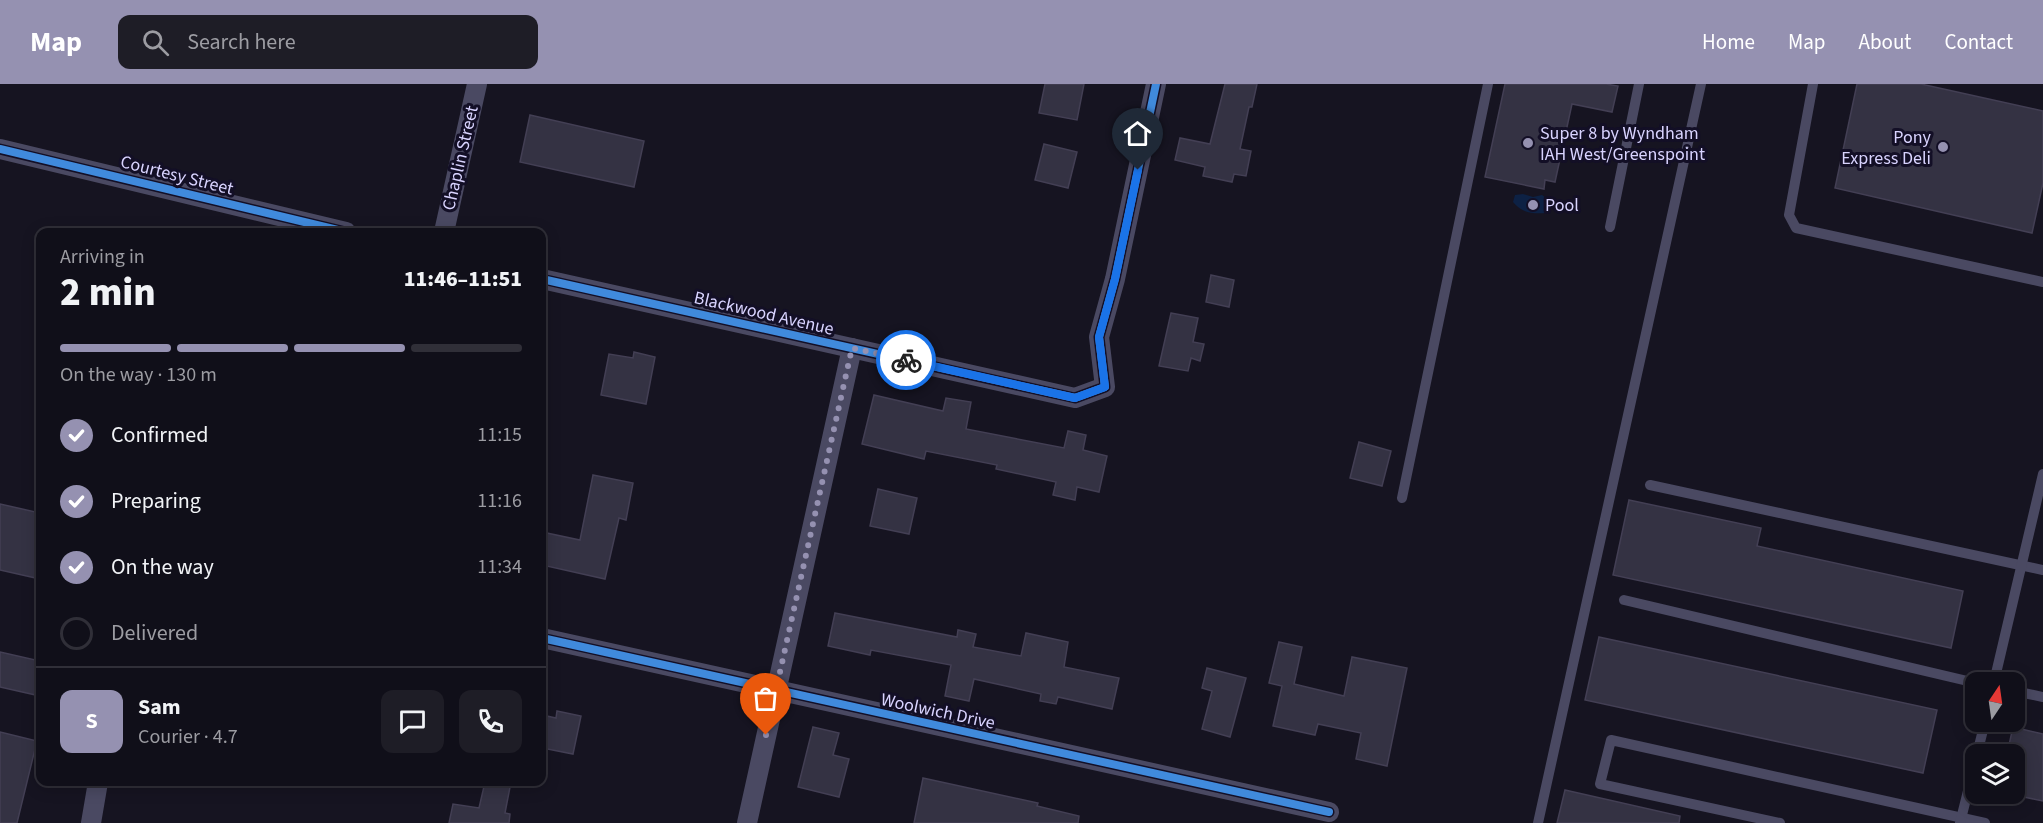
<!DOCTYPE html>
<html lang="en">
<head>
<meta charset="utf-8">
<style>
  :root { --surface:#100f19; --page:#1e1d26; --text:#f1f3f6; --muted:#9c9ca2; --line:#302f38; --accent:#9591b1 }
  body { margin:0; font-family:"Source Sans 3",sans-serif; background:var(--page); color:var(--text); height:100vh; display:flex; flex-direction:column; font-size:22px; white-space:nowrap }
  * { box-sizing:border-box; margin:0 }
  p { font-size:20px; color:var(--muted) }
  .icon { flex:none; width:33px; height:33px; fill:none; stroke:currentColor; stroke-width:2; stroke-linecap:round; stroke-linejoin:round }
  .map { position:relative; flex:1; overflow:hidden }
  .sheet { position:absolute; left:36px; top:144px; width:510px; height:558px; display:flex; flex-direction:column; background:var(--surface); border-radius:12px; box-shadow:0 3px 15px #0003,0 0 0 2px var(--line) }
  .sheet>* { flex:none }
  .needle { width:39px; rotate:13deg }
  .fabs { position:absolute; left:1965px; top:588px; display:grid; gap:12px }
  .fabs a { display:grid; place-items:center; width:60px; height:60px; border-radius:12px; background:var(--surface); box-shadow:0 3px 15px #0003,0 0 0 2px var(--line); font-size:30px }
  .pin { position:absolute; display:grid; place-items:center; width:51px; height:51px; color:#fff; margin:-62px -26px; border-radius:50% 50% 50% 0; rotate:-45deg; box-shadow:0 0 6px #0007 }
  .pin .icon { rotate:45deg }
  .courier { position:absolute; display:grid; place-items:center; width:60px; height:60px; margin:-30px; border:4px solid #1a73e8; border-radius:50%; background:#fff; color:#222; box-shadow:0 2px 8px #0007 }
  .headline em { font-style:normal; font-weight:800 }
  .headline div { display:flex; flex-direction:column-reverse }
  .headline { display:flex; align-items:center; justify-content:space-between; height:102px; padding:0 24px }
  h1 { font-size:39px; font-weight:800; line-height:45px }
  .bar { display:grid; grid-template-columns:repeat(4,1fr); gap:9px 6px; align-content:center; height:72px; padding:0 24px }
  .bar i { height:8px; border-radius:4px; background:var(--line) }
  .bar .current { background:var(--accent) }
  .bar p { grid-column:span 4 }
  .line { display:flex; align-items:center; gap:15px; padding:0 24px; border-top:2px solid var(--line) }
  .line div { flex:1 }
  .round { display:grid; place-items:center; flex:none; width:63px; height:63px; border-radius:12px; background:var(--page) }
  ol { padding:0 24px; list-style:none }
  li { display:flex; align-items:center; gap:18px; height:66px }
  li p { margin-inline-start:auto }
  li .icon { padding:6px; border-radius:50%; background:var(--accent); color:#fff; stroke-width:4 }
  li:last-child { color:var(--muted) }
  li i { width:33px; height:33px; border:3px solid var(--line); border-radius:50% }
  header { display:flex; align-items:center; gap:36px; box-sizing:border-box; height:84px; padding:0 30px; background:var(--accent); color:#fff }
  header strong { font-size:28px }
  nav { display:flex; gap:33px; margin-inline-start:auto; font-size:21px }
  .search { width:420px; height:54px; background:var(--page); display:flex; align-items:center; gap:15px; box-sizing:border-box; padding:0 21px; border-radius:12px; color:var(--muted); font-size:22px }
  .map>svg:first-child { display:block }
</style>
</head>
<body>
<header>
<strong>Map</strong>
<div class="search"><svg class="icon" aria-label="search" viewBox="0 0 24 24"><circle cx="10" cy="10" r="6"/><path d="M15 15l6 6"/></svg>Search here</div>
<nav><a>Home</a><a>Map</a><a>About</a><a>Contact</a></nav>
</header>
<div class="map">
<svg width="2043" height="739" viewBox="0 0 2043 739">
  <rect width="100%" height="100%" fill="#161421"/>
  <path fill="#0d2144" d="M 1523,110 L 1533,113 L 1542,111 L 1550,117 L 1550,124 L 1546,129 C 1532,130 1522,129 1513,118 L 1515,111 Z"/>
  <g fill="#343243" stroke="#433f54" stroke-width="1.5">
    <path d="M 1045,0 L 1084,0 L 1077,36 L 1039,29 Z"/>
    <path d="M 1225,0 L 1257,0 L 1252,23 L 1249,23 L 1240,65 L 1251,67 L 1246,92 L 1234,90 L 1232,98 L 1203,92 L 1205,83 L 1175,76 L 1180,54 L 1210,60 Z"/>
    <path d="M 1505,0 L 1606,0 L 1618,2 L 1612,28 L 1572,20 L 1555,98 L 1545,96 L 1544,105 L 1485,93 Z"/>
    <path d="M 1857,0 L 1921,0 L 2043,27 L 2043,99 L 2032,149 L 1835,104 Z"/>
    <path d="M 530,31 L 644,57 L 634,103 L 520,78 Z"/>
    <path d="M 1044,60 L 1077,68 L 1068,104 L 1035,96 Z"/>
    <path d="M 1211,191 L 1234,196 L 1229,223 L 1206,218 Z"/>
    <path d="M 1171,229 L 1198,234 L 1193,258 L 1204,260 L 1200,277 L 1191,274 L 1188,287 L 1159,282 Z"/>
    <path d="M 634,268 L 655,273 L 646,320 L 601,311 L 609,270 L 633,274 Z"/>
    <path d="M 874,311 L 943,327 L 946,314 L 971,318 L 966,345 L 1064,364 L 1068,347 L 1086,351 L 1083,366 L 1107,372 L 1099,408 L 1077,403 L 1075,416 L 1053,411 L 1056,398 L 996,385 L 997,381 L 926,367 L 924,375 L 862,360 Z"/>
    <path d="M 1359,358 L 1391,367 L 1382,402 L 1350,394 Z"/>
    <path d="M 593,391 L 633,399 L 626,436 L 619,434 L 605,495 L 542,481 L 542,448 L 580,456 Z"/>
    <path d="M 878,405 L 917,414 L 909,450 L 870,442 Z"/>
    <path d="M 1629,416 L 1761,444 L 1757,462 L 1963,507 L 1951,564 L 1613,491 Z"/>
    <path d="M 0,420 L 40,429 L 40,495 L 0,486 Z"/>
    <path d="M 835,529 L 957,553 L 958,546 L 976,550 L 973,563 L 1021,572 L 1026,549 L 1068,558 L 1064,583 L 1119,594 L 1112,625 L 1058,613 L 1056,620 L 1040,617 L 1041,610 L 974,595 L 969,617 L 945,612 L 951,581 L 871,566 L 870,571 L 828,562 Z"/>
    <path d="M 1599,553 L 1937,626 L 1923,689 L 1585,616 Z"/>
    <path d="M 1279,558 L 1302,563 L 1294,600 L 1344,612 L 1352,573 L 1407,584 L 1387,682 L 1356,675 L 1361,649 L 1318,640 L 1315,651 L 1273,642 L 1282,602 L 1269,599 Z"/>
    <path d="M 0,568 L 40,577 L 40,612 L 0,603 Z"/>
    <path d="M 1207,584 L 1246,594 L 1230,653 L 1202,645 L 1212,607 L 1202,604 Z"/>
    <path d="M 557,627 L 581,632 L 573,670 L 542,664 L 542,631 L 556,634 Z"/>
    <path d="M 813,643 L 839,649 L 833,671 L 849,675 L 839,713 L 798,703 Z"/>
    <path d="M 2013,643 L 2043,650 L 2043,717 L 2014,711 L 2014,670 L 2007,670 Z"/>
    <path d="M 0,648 L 37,657 L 17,739 L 0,739 Z"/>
    <path d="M 923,694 L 1038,719 L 1037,722 L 1079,732 L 1078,739 L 914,739 Z"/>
    <path d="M 485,698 L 511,698 L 505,729 L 510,730 L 509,739 L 449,739 L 453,720 L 479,724 Z"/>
    <path d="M 1565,706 L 1680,732 L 1679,739 L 1557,739 Z"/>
  </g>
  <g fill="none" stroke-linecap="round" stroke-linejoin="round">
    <g stroke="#4a4962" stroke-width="10">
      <path d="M 1813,0 L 1789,131 L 1796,144 L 2043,198"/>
      <path d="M 1610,143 L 1639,0"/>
      <path d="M 1650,401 L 2043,486"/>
      <path d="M 1402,414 L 1488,0"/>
      <path d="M 1624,516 L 1976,599"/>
      <path d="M 1994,598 L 2043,390"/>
      <path d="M 2014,607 L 2043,613"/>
      <path d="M 1977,670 L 1985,638"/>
      <path d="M 1538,739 L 1701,0"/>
      <path d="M 1780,739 L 1600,700 L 1611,656 L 1985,739"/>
      <path d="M 1960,739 L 1976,675"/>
    </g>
    <g stroke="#4a4962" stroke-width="20">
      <path d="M 0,65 L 346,148"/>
      <path d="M 444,148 L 477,0"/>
      <path d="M 542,195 L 1075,314 L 1105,303 L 1099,253 L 1115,195 L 1156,0"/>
      <path d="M 542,554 L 1329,728"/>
      <path d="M 91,739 L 98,698"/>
      <path d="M 747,739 L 852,264"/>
    </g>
    <defs>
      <g id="cycleway">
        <path d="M 0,65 L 346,148"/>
        <path d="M 542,195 L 1075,314 L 1105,303 L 1099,253 L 1115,195 L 1156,0"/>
        <path d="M 542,554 L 1329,728"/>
      </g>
    </defs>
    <use href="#cycleway" stroke="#130f26" stroke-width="11"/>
    <use href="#cycleway" stroke="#408adc" stroke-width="8"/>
  </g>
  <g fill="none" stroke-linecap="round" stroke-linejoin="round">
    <path stroke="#9591b1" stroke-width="6" stroke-dasharray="0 10.8" d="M 766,651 L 852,264 L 906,276"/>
    <path stroke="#1a73e8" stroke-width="8" d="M 906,276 L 1075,314 L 1105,303 L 1099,253 L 1115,195 L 1138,86"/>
  </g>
  <g fill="#9591b1" stroke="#130f26" stroke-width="2">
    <circle cx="1528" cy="59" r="6"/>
    <circle cx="1943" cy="63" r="6"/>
    <circle cx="1533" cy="121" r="6"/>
  </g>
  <g text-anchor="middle" stroke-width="6" stroke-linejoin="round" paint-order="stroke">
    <g font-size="18" fill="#d9d4ff" stroke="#130f26" text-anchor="start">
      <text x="1540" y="55">Super 8 by Wyndham<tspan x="1540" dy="21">IAH West/Greenspoint</tspan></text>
      <text x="1931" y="59" text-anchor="end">Pony<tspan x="1931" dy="21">Express Deli</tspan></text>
      <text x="1545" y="127">Pool</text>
    </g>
    <g font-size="18" fill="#d9d4ff" stroke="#130f26">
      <text transform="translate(460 74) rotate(-77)" y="6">Chaplin Street</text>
      <text transform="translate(177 91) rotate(14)" y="6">Courtesy Street</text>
      <text transform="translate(764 229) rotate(13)" y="6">Blackwood Avenue</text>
      <text transform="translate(938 627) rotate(12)" y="6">Woolwich Drive</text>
    </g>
  </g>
</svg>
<div class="fabs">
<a><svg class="needle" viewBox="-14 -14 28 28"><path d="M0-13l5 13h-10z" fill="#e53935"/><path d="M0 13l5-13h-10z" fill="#9c9ca2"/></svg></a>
<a><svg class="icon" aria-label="layers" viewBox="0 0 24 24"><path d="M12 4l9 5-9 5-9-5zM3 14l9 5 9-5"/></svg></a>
</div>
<div class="pin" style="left:766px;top:651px;background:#ea580c"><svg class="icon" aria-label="bag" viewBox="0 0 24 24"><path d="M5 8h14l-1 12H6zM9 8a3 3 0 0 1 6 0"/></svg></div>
<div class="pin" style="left:1138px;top:86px;background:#1f2937"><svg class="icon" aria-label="home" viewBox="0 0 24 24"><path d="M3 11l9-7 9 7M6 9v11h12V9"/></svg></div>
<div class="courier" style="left:906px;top:276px"><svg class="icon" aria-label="bike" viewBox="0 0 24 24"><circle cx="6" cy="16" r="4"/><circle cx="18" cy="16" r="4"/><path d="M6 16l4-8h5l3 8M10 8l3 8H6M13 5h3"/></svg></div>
<section class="sheet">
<div class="headline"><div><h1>2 min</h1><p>Arriving in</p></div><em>11:46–11:51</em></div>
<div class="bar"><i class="current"></i><i class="current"></i><i class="current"></i><i></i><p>On the way · 130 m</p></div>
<ol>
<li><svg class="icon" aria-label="check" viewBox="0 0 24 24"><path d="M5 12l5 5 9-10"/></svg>Confirmed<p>11:15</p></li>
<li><svg class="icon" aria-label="check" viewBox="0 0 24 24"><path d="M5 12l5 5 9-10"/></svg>Preparing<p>11:16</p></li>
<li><svg class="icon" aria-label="check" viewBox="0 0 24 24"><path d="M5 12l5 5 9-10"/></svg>On the way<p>11:34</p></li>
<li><i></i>Delivered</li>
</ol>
<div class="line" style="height:108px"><b class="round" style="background:var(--accent);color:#fff">S</b><div><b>Sam</b><p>Courier · 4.7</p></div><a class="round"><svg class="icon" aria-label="chat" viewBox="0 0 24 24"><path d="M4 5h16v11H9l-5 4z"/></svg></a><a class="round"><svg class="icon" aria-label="phone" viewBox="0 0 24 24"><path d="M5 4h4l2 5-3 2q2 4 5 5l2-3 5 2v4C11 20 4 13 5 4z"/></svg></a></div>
</section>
</div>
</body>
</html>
